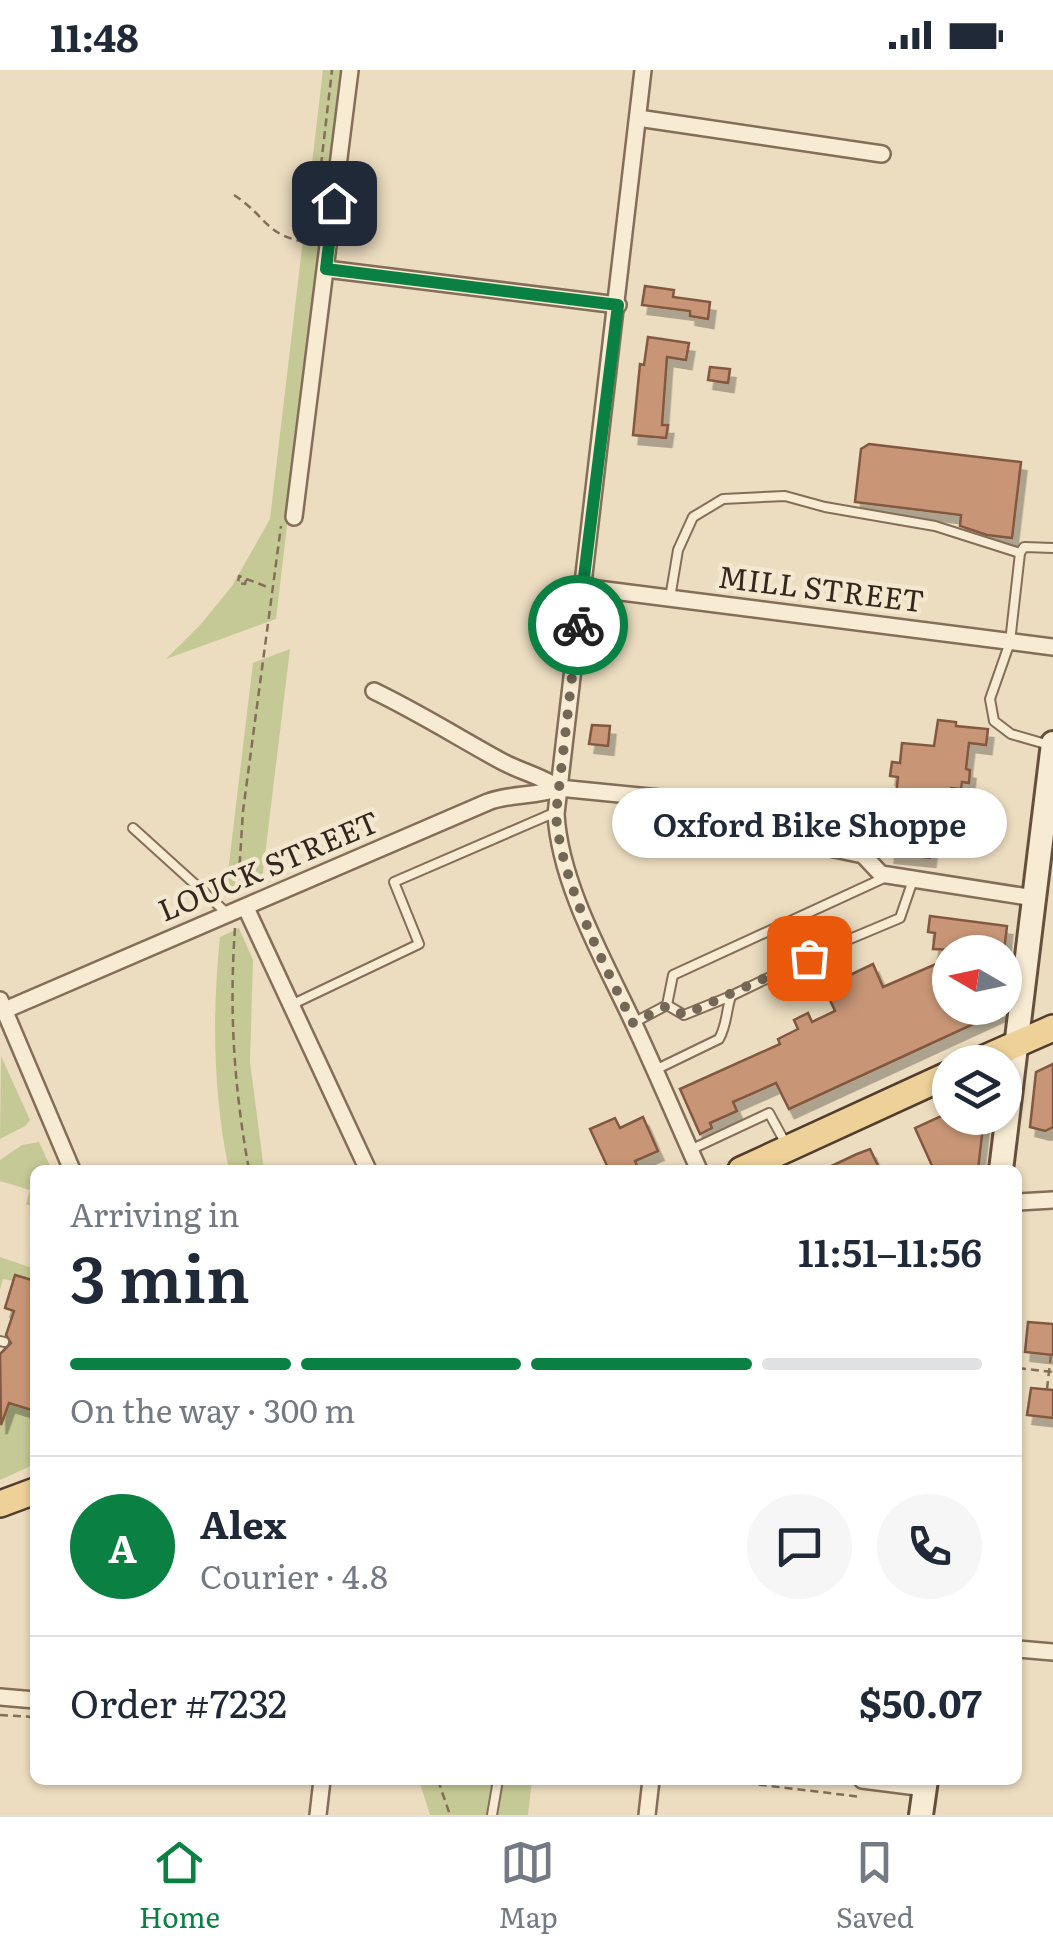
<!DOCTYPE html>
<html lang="en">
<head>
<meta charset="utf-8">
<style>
  :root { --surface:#fff; --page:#f6f6f7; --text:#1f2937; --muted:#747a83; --line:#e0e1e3; --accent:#0b8043 }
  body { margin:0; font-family:Literata,serif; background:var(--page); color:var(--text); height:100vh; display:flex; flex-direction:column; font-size:38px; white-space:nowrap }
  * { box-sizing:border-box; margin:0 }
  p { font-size:32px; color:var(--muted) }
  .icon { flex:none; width:55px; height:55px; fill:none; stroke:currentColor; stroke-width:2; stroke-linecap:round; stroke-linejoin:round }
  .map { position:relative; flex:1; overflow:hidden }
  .side { position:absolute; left:30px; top:1095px; width:992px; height:620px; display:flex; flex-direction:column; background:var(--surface); border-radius:15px; box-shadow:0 2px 8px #0004 }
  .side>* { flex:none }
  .needle { width:65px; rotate:279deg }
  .buttons { position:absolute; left:932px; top:865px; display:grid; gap:20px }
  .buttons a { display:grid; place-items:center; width:90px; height:90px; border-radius:50%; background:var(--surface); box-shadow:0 2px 8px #0004; font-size:50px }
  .pin { position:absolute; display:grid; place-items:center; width:85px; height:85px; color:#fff; margin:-42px; border-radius:20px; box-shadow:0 5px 15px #0006 }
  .courier { position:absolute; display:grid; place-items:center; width:100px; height:100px; margin:-50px; border:8px solid #0b8043; border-radius:50%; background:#fff; color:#222; box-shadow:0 2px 12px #0007 }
  .bubble { position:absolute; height:70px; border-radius:35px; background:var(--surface); box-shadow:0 2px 8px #0004; font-size:32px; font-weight:600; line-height:70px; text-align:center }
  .summary em { font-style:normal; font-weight:600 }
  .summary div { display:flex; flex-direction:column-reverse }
  .summary { display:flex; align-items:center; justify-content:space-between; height:170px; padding:0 40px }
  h1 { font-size:65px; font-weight:600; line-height:75px }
  .bar { display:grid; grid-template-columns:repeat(4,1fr); gap:15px 10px; align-content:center; height:120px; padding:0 40px }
  .bar i { height:12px; border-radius:8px; background:var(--line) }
  .bar .selected { background:var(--accent) }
  .bar p { grid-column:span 4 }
  .line { display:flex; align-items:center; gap:25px; padding:0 40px; border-top:2px solid var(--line) }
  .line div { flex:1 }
  .round { display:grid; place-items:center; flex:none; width:105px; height:105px; border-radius:52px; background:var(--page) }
  .status { display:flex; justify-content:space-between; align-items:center; height:70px; padding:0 50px; background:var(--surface); direction:ltr }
  .status svg { height:28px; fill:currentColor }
  .menu { display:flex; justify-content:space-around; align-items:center; height:140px; border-top:2px solid var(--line); background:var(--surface); font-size:28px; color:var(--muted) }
  .menu a { display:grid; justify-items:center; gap:5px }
  .menu .selected { color:var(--accent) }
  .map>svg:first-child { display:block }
</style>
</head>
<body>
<div class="status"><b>11:48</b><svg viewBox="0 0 49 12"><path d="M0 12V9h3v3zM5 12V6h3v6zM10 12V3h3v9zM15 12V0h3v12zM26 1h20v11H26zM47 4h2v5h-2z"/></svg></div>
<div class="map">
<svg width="1053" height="1745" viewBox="0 0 1053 1745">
  <defs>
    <filter id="shadow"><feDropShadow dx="5.5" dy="9" stdDeviation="0" flood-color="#0004"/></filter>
  </defs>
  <rect width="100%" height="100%" fill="#ecddc0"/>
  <g fill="#c5c995">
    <path d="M 323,0 L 341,0 L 276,549 L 166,589 L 201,554 L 232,516 L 270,449 Z"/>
    <path d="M 290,579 L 262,810 L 225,827 L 253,593 Z"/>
    <path d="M 239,858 L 253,890 L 250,992 L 264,1100 L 229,1100 C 213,1023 212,945 220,867 Z"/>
    <path d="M 1,986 L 30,1050 L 25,1056 L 0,1069 Z"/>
    <path d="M 39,1072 L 52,1100 L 35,1100 L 35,1139 L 26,1134 L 30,1120 L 0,1111 L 0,1090 L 22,1075 Z"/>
    <path d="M 0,1187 L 35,1199 L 35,1211 L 16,1205 L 13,1211 L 3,1209 L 0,1219 Z"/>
    <path d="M 9,1333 L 35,1341 L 35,1394 L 0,1410 L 0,1342 L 4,1343 Z"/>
    <path d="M 419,1710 L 532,1710 L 528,1745 L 430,1745 Z"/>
  </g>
  <g fill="#c89677" stroke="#825840" stroke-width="2.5" filter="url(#shadow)">
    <path d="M 645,216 L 674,220 L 673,227 L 710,232 L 708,249 L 690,246 L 690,241 L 642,235 Z"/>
    <path d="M 648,267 L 689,273 L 686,290 L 667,287 L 662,355 L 668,355 L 666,368 L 633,365 L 640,294 L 644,295 Z"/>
    <path d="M 710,297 L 730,299 L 728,313 L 708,310 Z"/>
    <path d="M 869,374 L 1021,392 L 1012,468 L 987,465 L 960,456 L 961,445 L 855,432 L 861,379 Z"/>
    <path d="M 938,650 L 956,652 L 956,656 L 988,659 L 986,675 L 969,673 L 966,699 L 970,700 L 969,713 L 962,712 L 961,719 L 951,718 L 948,740 L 936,739 L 930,788 L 889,784 L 898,707 L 890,706 L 892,692 L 900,693 L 902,673 L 934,676 Z"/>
    <path d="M 592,655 L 610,656 L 608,676 L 589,674 Z"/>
    <path d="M 930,846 L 1007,856 L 1004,882 L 933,879 L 935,863 L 928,862 Z"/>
    <path d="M 950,888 L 950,938 L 1006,939 L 789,1039 L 776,1013 L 733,1032 L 737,1041 L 710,1053 L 712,1058 L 700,1064 L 680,1019 L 780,974 L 778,969 L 798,959 L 794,950 L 808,943 L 812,952 L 835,941 L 819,906 L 845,894 L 850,905 L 873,894 L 883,917 Z"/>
    <path d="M 1053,994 L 1053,1057 L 1045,1061 L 1030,1057 L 1036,1002 Z"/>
    <path d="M 950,1042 L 950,1048 L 984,1048 L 978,1100 L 934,1100 L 915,1058 Z"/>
    <path d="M 643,1047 L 658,1081 L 635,1091 L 639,1100 L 609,1100 L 590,1059 L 615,1048 L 620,1058 Z"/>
    <path d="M 870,1079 L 880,1100 L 823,1100 L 857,1084 Z"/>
    <path d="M 15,1205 L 35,1211 L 35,1341 L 9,1333 L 1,1355 L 0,1284 L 11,1273 L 6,1265 L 14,1241 L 5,1238 Z"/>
    <path d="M 1028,1252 L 1053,1254 L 1053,1285 L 1025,1282 Z"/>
    <path d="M 1031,1318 L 1053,1320 L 1053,1348 L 1027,1345 Z"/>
  </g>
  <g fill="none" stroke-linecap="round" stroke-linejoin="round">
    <defs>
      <g id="lane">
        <path d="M 670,528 L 678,480 L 693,447 L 723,429 L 785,426 L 825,437 L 935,456 L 1020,483"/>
        <path d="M 1049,675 L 1011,664 L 994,651 L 990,629 L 1010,572 L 1020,483 L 1024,477 L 1053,478"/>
        <path d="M 133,758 L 229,845"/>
        <path d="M 291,935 L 419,874 L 394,812 L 556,742"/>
        <path d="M 667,935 L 673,905 L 886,807"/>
        <path d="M 633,953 L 667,935 L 684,945 L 731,926"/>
        <path d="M 653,1001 L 719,969 C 727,955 726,941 731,926 L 838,874 L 900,848 L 913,810"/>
        <path d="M 690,1080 L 769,1043 L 787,1076"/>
        <path d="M 0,1271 L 4,1272"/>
        <path d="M 492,1745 L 498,1710"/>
      </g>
      <g id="street">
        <path d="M 643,0 L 556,744 C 560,814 604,890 633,952 C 656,1001 677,1051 699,1100"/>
        <path d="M 638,48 L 882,84"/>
        <path d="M 326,199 L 618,235"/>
        <path d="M 294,447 L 350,0"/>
        <path d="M 582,517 L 1053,577"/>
        <path d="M 374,621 C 418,642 459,668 503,692 C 522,702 541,706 559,718"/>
        <path d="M 246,838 L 368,1100"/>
        <path d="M 0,930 L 72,1100"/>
        <path d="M 5,940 L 488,732 C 511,723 536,727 559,718 L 710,733 L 777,767 L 863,785 L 881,804 L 1034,828"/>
        <path d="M 1018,1132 L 1053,1130"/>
        <path d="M 1018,1579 L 1053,1582"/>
        <path d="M 0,1627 L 35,1630"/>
        <path d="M 862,1710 L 925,1718"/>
        <path d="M 318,1745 L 322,1710"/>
        <path d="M 647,1745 L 651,1710"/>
      </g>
      <g id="secondary">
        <path d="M 1001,1100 L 1053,673"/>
        <path d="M 921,1745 L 926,1710"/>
      </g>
      <g id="primary">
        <path d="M 976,992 L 1053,958"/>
        <path d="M 741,1100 L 950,1004"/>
        <path d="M 0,1434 L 35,1421"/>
      </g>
    </defs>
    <use href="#lane" stroke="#846e59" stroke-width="12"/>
    <use href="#street" stroke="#846e59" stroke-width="20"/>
    <use href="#secondary" stroke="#66503c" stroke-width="28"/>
    <use href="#primary" stroke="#523d2d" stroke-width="30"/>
    <g stroke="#846e59" stroke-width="2.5" stroke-dasharray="8 5" stroke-linecap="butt">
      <path d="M 321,95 L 332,0"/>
      <path d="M 234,125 C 269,148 264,166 311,173"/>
      <path d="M 246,510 L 245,514 L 238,513 L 239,506 L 270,518"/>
      <path d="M 238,820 L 243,741 L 281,456"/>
      <path d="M 235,858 C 229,941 234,1018 249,1100"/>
      <path d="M 1018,1298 L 1053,1302"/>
      <path d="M 1047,1319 L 1051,1284"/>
      <path d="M 0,1645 L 35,1647"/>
      <path d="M 438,1710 L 450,1745"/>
      <path d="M 720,1710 L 862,1727"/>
    </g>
    <use href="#lane" stroke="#f7ebd3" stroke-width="8"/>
    <use href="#street" stroke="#f7ebd3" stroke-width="15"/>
    <use href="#secondary" stroke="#f7ebd3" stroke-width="22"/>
    <use href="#primary" stroke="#eed199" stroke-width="25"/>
  </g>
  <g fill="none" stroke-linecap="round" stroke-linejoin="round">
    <path stroke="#746756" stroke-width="10" stroke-dasharray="0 18" d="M 578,555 L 556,744 C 560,809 604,895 633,953 L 667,936 L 684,945 L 809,888"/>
    <path stroke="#0b8043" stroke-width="12" d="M 334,133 L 326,199 L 618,235 L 578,555"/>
  </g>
  <g text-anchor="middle" stroke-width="9" stroke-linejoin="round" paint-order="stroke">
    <g font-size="30" fill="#34271d" stroke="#f3e8cf">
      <text transform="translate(821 520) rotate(7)" y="10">MILL STREET</text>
      <text transform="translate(269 797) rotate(-23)" y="10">LOUCK STREET</text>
    </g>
  </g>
</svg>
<div class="buttons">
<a><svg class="needle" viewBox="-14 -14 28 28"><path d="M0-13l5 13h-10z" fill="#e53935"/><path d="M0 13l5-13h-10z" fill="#747a83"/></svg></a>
<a><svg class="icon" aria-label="layers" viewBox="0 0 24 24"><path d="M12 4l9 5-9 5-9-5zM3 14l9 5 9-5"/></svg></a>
</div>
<div class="pin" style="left:809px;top:888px;background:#ea580c"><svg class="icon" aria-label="bag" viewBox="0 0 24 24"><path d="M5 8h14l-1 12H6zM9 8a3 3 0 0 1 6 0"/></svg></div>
<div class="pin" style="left:334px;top:133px;background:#1f2937"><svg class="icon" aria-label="home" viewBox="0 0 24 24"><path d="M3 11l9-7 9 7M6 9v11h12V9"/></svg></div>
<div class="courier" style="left:578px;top:555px"><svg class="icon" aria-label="bike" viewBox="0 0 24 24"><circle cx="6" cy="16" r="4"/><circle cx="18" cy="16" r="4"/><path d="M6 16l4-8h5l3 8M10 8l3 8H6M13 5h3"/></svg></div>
<div class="bubble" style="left:612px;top:718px;width:395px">Oxford Bike Shoppe</div>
<section class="side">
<div class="summary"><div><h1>3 min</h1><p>Arriving in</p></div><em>11:51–11:56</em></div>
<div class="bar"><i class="selected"></i><i class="selected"></i><i class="selected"></i><i></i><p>On the way · 300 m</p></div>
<div class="line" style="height:180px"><b class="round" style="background:var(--accent);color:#fff">A</b><div><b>Alex</b><p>Courier · 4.8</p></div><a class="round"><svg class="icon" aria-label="chat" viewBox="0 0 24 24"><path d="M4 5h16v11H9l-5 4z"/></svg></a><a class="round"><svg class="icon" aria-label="phone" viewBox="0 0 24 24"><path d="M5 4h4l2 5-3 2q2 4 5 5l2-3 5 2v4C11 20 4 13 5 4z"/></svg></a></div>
<div class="line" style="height:130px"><div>Order #7232</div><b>$50.07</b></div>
</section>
</div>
<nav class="menu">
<a class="selected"><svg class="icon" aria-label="home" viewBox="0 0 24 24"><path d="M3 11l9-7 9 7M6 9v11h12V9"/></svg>Home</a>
<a><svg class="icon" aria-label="map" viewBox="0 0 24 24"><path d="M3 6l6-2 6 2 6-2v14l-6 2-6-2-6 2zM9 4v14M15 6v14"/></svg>Map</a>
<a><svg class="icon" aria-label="saved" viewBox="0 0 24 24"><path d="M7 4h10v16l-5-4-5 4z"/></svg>Saved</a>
</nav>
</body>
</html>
